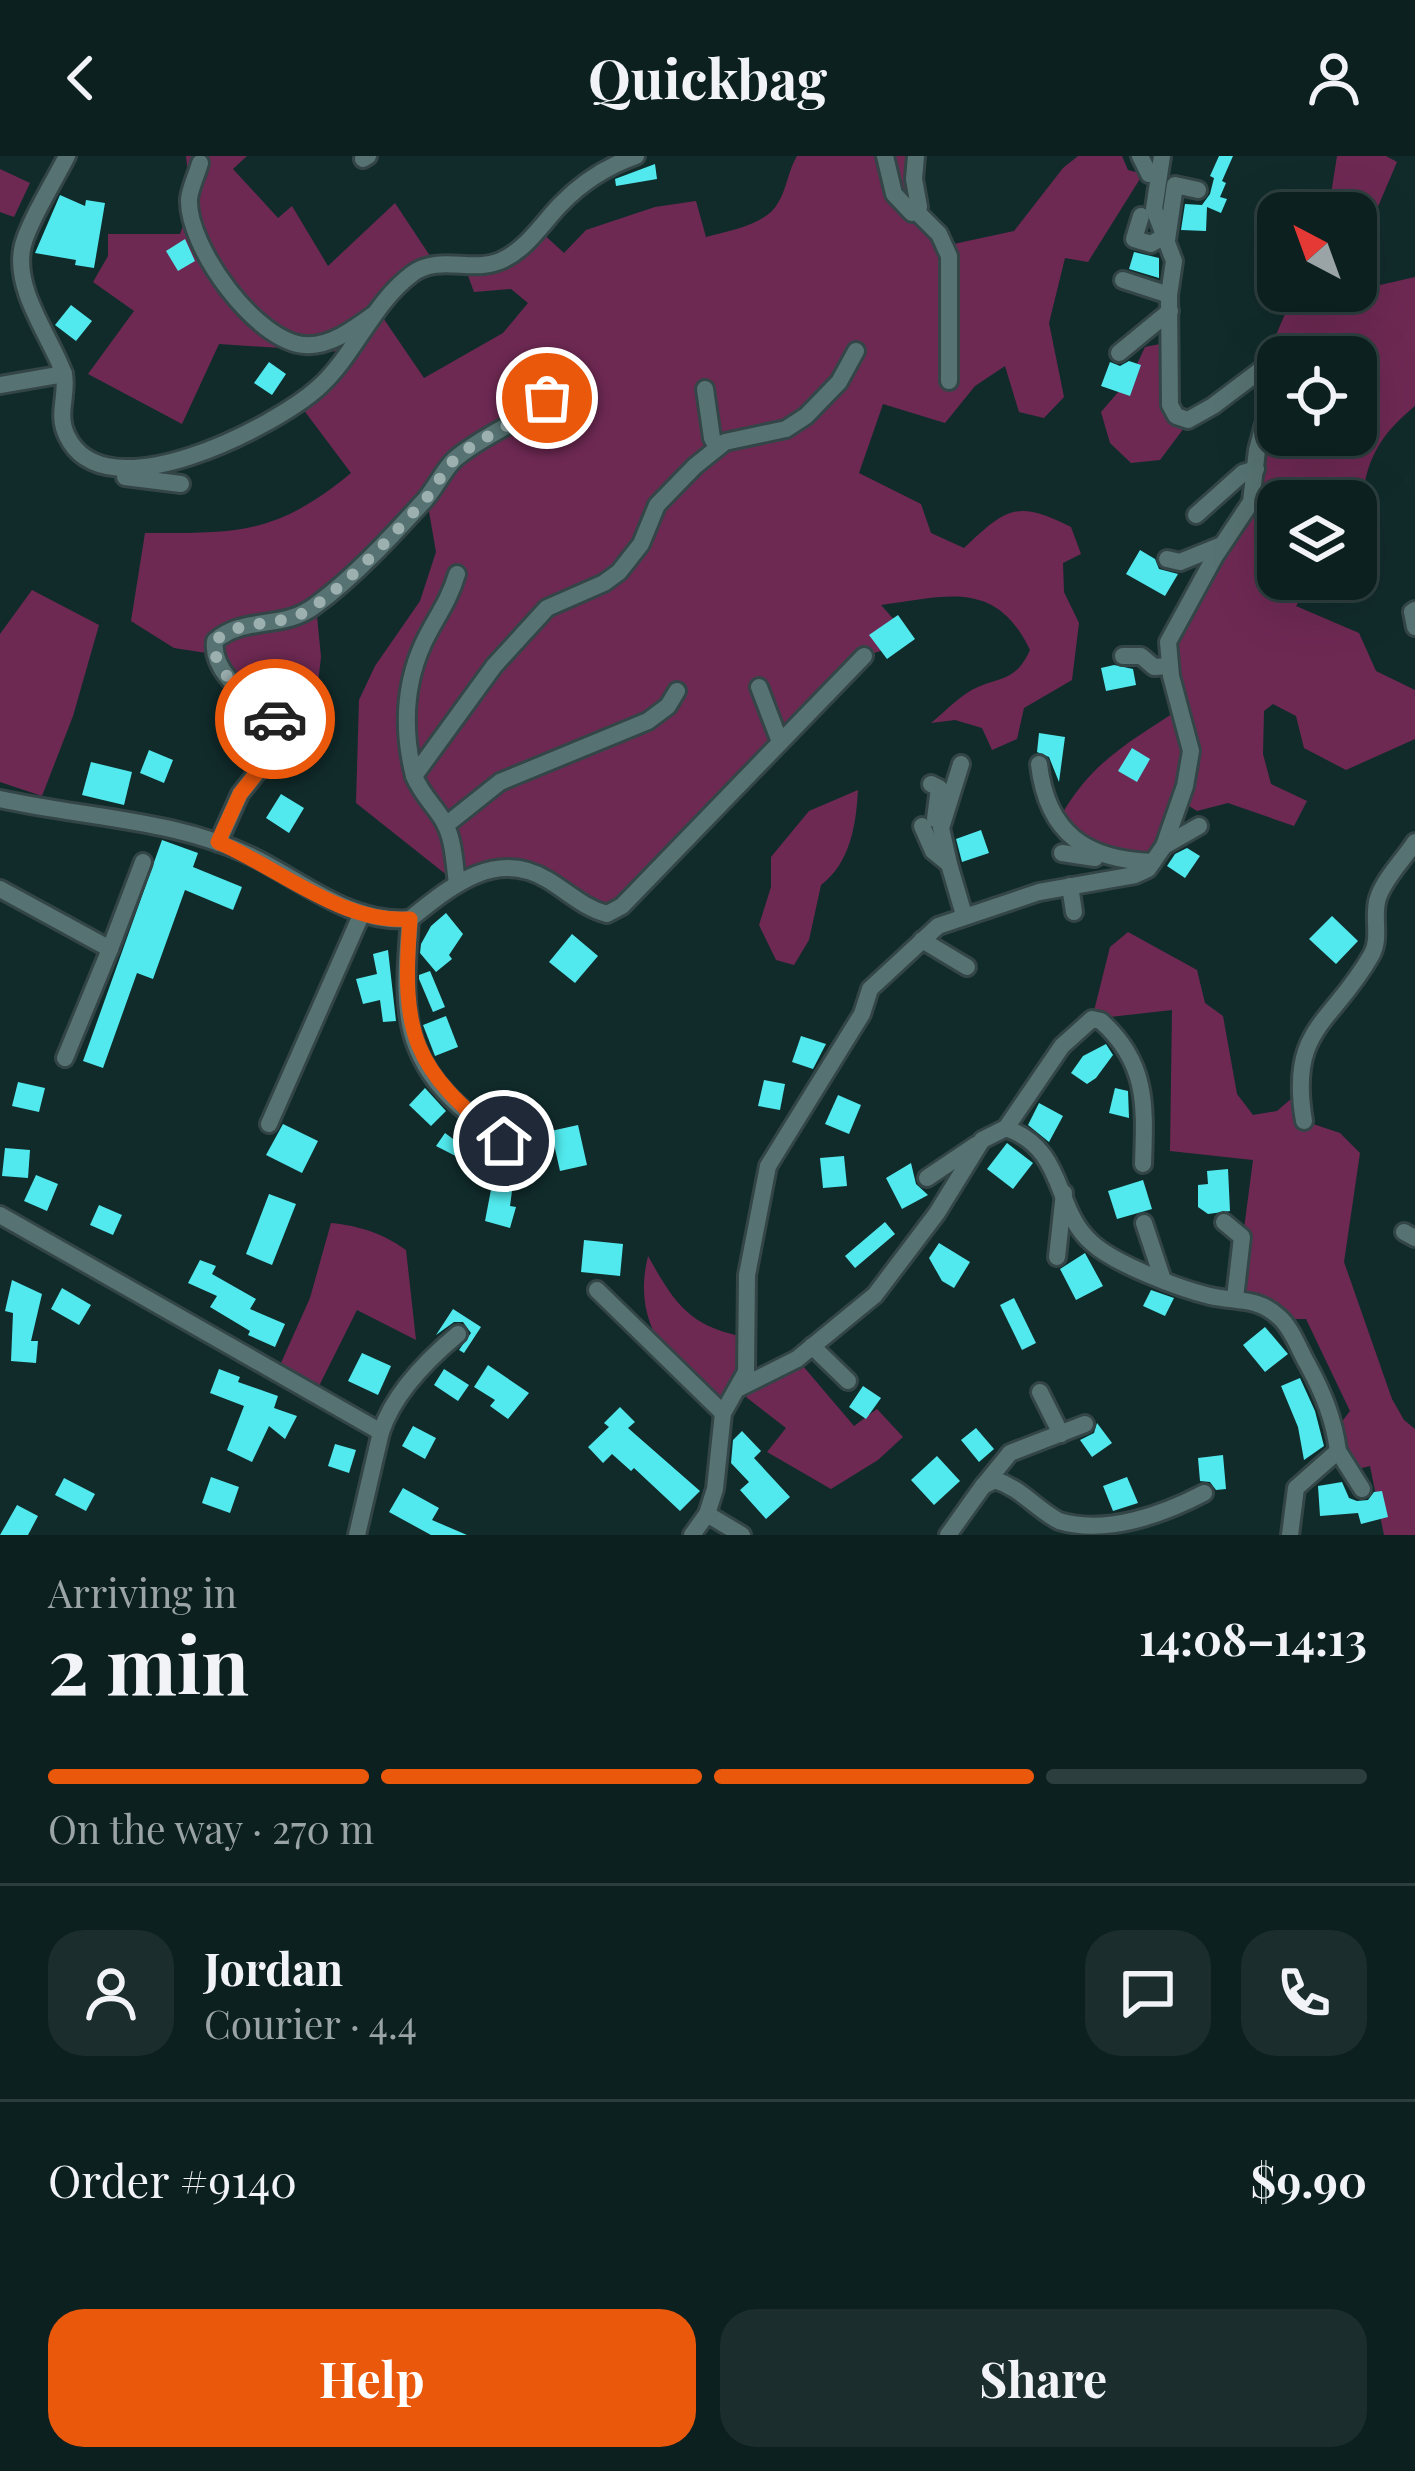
<!DOCTYPE html>
<html lang="en">
<head>
<meta charset="utf-8">
<style>
  :root { --surface:#0d2020; --page:#1b2d2d; --text:#f1f3f6; --muted:#9aa3a5; --line:#2d3e3e; --accent:#ea580c }
  body { margin:0; font-family:"Playfair Display",serif; background:var(--page); color:var(--text); height:100vh; display:flex; flex-direction:column; font-size:45px; white-space:nowrap }
  * { box-sizing:border-box; margin:0 }
  p { font-size:39px; color:var(--muted) }
  .icon { flex:none; width:66px; height:66px; fill:none; stroke:currentColor; stroke-width:2; stroke-linecap:round; stroke-linejoin:round }
  .map { position:relative; height:1379px; overflow:hidden }
  .details { display:flex; flex-direction:column; background:var(--surface); flex:1 }
  .details>* { flex:none }
  .needle { width:78px; rotate:319deg }
  .fabs { position:absolute; left:1257px; top:36px; display:grid; gap:24px }
  .fabs a { display:grid; place-items:center; width:120px; height:120px; border-radius:24px; background:var(--surface); box-shadow:0 12px 48px #0002,0 0 0 3px var(--line); font-size:60px }
  .pin { position:absolute; display:grid; place-items:center; width:102px; height:102px; color:#fff; margin:-51px; border:6px solid #fff; border-radius:50%; box-shadow:0 3px 12px #0007 }
  .courier { position:absolute; display:grid; place-items:center; width:120px; height:120px; margin:-60px; border:9px solid #ea580c; border-radius:50%; background:#fff; color:#222; box-shadow:0 3px 15px #0007 }
  .overview em { font-style:normal; font-weight:700 }
  .overview div { display:flex; flex-direction:column-reverse }
  .overview { display:flex; align-items:center; justify-content:space-between; height:204px; padding:0 48px }
  h1 { font-size:78px; font-weight:700; line-height:90px }
  .bar { display:grid; grid-template-columns:repeat(4,1fr); gap:18px 12px; align-content:center; height:144px; padding:0 48px }
  .bar i { height:15px; border-radius:9px; background:var(--line) }
  .bar .active { background:var(--accent) }
  .bar p { grid-column:span 4 }
  .line { display:flex; align-items:center; gap:30px; padding:0 48px; border-top:3px solid var(--line) }
  .line div { flex:1 }
  .round { display:grid; place-items:center; flex:none; width:126px; height:126px; border-radius:36px; background:var(--page) }
  .primary-button { display:flex; gap:24px; margin-top:auto; padding:24px 48px }
  .primary-button a { flex:1; height:138px; border-radius:36px; background:var(--accent); color:#fff; font-size:48px; font-weight:700; line-height:138px; text-align:center }
  .primary-button a+a { background:var(--page); color:var(--text) }
  header { display:flex; justify-content:space-between; align-items:center; height:156px; padding:0 48px; background:var(--surface); font-size:54px; font-weight:700 }
  .map>svg:first-child { display:block }
</style>
</head>
<body>
<header><svg class="icon" aria-label="back" viewBox="0 0 24 24"><path d="M15 5l-7 7 7 7"/></svg>Quickbag<svg class="icon" aria-label="person" viewBox="0 0 24 24"><circle cx="12" cy="8" r="4"/><path d="M4 21q1-7 8-7t8 7"/></svg></header>
<div class="map">
<svg width="1415" height="1379" viewBox="0 0 1415 1379">
  <rect width="100%" height="100%" fill="#112b2b"/>
  <g fill="#6e2953" fill-rule="evenodd">
    <path d="M 186,0 L 247,0 L 233,13 L 278,62 L 292,50 L 328,110 L 395,47 L 436,109 L 379,156 L 424,222 L 503,177 L 528,147 L 511,133 L 474,136 L 463,106 L 488,104 L 539,74 L 564,97 L 586,74 L 655,51 L 696,45 L 706,81 C 729,75 766,69 778,47 C 787,32 788,15 797,0 L 909,0 L 917,56 L 949,89 L 1014,75 L 1063,12 L 1078,0 L 1122,0 L 1128,14 L 1143,18 L 1088,106 L 1065,102 L 1049,167 L 1064,241 L 1044,262 L 1019,256 L 1005,210 L 975,230 L 945,267 L 883,248 L 859,317 L 921,348 L 931,377 L 964,392 C 1006,353 1016,343 1071,371 L 1081,398 L 1063,407 L 1064,436 L 1079,467 L 1072,524 L 1024,552 L 1017,583 L 992,594 L 982,572 L 955,564 L 931,567 C 945,556 961,538 978,531 C 1005,520 1016,524 1030,494 C 996,423 947,440 881,449 L 913,485 L 864,500 L 607,758 L 514,710 L 448,720 L 356,647 L 359,544 L 375,510 L 420,445 L 436,396 L 427,344 L 316,450 L 321,501 L 314,560 L 282,585 L 283,572 L 213,498 L 174,492 L 131,465 L 145,377 C 238,377 276,379 351,317 L 297,245 L 315,235 L 359,197 L 219,188 L 182,268 L 88,218 L 134,155 L 93,126 L 108,100 L 108,78 L 180,78 L 191,48 Z"/>
    <path d="M 1337,0 L 1386,0 L 1397,6 L 1365,81 L 1367,132 L 1415,121 L 1415,250 C 1391,270 1374,289 1366,321 C 1362,337 1365,354 1356,368 L 1356,345 L 1278,345 L 1278,423 L 1314,423 L 1296,450 L 1359,477 L 1376,515 L 1415,534 L 1415,583 L 1346,614 L 1304,592 L 1296,560 L 1273,548 L 1264,555 L 1263,598 L 1271,628 L 1307,645 L 1294,670 L 1228,647 L 1197,655 L 1181,645 L 1153,706 L 1124,705 L 1058,665 C 1090,606 1127,588 1181,552 L 1173,485 L 1260,312 L 1276,259 L 1271,220 L 1259,218 L 1295,135 L 1356,135 L 1356,57 L 1328,57 ZM 1278,201 L 1356,201 L 1356,279 L 1278,279 Z"/>
    <path d="M 0,13 L 30,27 L 14,61 L 0,56 Z"/>
    <path d="M 1170,186 L 1173,261 L 1184,272 L 1160,304 L 1131,307 L 1110,287 L 1101,256 L 1131,221 L 1145,191 Z"/>
    <path d="M 32,434 L 99,469 L 73,560 L 42,640 L 0,626 L 0,478 Z"/>
    <path d="M 858,634 C 856,670 850,707 821,729 L 809,784 L 794,809 L 776,804 L 759,769 L 771,731 L 771,701 L 809,655 Z"/>
    <path d="M 1128,776 L 1197,814 L 1205,847 L 1223,860 L 1237,938 L 1253,959 L 1277,955 L 1299,936 L 1304,965 L 1340,977 L 1360,997 L 1344,1106 L 1392,1243 L 1404,1264 L 1415,1273 L 1415,1379 L 1384,1379 L 1370,1310 L 1354,1314 L 1335,1275 L 1350,1255 L 1306,1163 L 1283,1163 L 1235,1142 L 1253,1004 L 1170,995 L 1172,854 L 1092,863 L 1110,791 Z"/>
    <path d="M 331,1067 C 360,1070 382,1077 406,1094 L 416,1184 L 357,1154 L 315,1238 L 277,1216 L 310,1142 Z"/>
    <path d="M 648,1100 C 676,1150 690,1171 749,1182 L 738,1231 L 797,1203 L 854,1270 L 877,1253 L 903,1281 L 878,1304 L 831,1333 L 767,1296 L 786,1272 L 737,1234 L 723,1257 C 675,1210 630,1174 648,1100 Z"/>
  </g>
  <g fill="#51e9ed">
    <path d="M 1219,0 L 1233,0 L 1222,25 L 1226,27 L 1220,41 L 1227,43 L 1221,57 L 1207,51 L 1206,75 L 1181,74 L 1185,48 L 1202,49 L 1210,38 L 1214,22 L 1210,20 Z"/>
    <path d="M 655,8 L 657,23 L 616,30 L 615,23 Z"/>
    <path d="M 60,39 L 85,50 L 86,44 L 105,47 L 94,112 L 75,109 L 76,104 L 35,97 Z"/>
    <path d="M 185,83 L 195,105 L 178,115 L 166,95 Z"/>
    <path d="M 1134,96 L 1159,102 L 1159,122 L 1129,113 Z"/>
    <path d="M 71,149 L 92,165 L 76,185 L 55,169 Z"/>
    <path d="M 1129,205 L 1141,209 L 1130,240 L 1101,230 L 1110,206 L 1120,210 Z"/>
    <path d="M 269,206 L 286,218 L 272,239 L 254,227 Z"/>
    <path d="M 1140,394 L 1155,403 L 1159,413 L 1178,418 L 1165,440 L 1126,418 Z"/>
    <path d="M 898,459 L 915,483 L 887,503 L 869,479 Z"/>
    <path d="M 1114,509 L 1133,513 L 1136,529 L 1106,535 L 1101,512 Z"/>
    <path d="M 1039,577 L 1065,581 L 1059,626 L 1049,601 L 1037,596 Z"/>
    <path d="M 1132,592 L 1150,603 L 1137,626 L 1118,615 Z"/>
    <path d="M 149,594 L 173,604 L 164,627 L 140,617 Z"/>
    <path d="M 91,606 L 132,616 L 124,649 L 82,639 Z"/>
    <path d="M 281,638 L 304,652 L 289,677 L 266,662 Z"/>
    <path d="M 981,674 L 989,697 L 962,706 L 956,683 Z"/>
    <path d="M 162,684 L 198,697 L 193,711 L 242,731 L 233,754 L 185,734 L 153,823 L 137,817 L 103,912 L 83,905 Z"/>
    <path d="M 1187,692 L 1200,700 L 1185,722 L 1167,710 L 1175,698 Z"/>
    <path d="M 446,757 L 463,778 L 449,799 L 452,803 L 436,816 L 420,797 L 421,788 L 431,770 Z"/>
    <path d="M 1332,760 L 1358,785 L 1336,808 L 1309,783 Z"/>
    <path d="M 572,778 L 598,800 L 575,827 L 549,806 Z"/>
    <path d="M 388,794 L 396,865 L 383,866 L 380,844 L 363,848 L 356,823 L 377,818 L 373,798 Z"/>
    <path d="M 430,815 L 445,851 L 433,856 L 419,823 L 419,819 Z"/>
    <path d="M 446,860 L 458,891 L 435,900 L 423,869 Z"/>
    <path d="M 801,880 L 826,888 L 813,913 L 792,906 Z"/>
    <path d="M 1106,888 L 1113,899 L 1096,922 L 1087,928 L 1071,917 L 1083,900 Z"/>
    <path d="M 764,924 L 785,928 L 780,954 L 758,950 Z"/>
    <path d="M 18,926 L 45,932 L 39,956 L 12,950 Z"/>
    <path d="M 425,932 L 446,955 L 431,970 L 409,949 Z"/>
    <path d="M 1115,932 L 1128,935 L 1129,962 L 1109,957 Z"/>
    <path d="M 838,939 L 861,949 L 849,978 L 825,968 Z"/>
    <path d="M 1039,947 L 1063,960 L 1049,986 L 1028,969 Z"/>
    <path d="M 283,968 L 318,985 L 302,1017 L 266,999 Z"/>
    <path d="M 578,969 L 587,1009 L 560,1015 L 551,975 Z"/>
    <path d="M 445,977 L 460,988 L 466,977 L 490,991 L 483,1014 L 436,990 Z"/>
    <path d="M 1007,987 L 1033,1007 L 1013,1033 L 987,1013 Z"/>
    <path d="M 5,992 L 30,994 L 28,1022 L 2,1020 Z"/>
    <path d="M 844,1000 L 847,1030 L 823,1032 L 820,1002 Z"/>
    <path d="M 911,1007 L 916,1028 L 928,1039 L 902,1053 L 886,1022 Z"/>
    <path d="M 1228,1013 L 1230,1055 L 1208,1058 L 1198,1051 L 1198,1029 L 1208,1028 L 1207,1015 Z"/>
    <path d="M 494,1018 L 514,1020 L 510,1050 L 516,1051 L 510,1072 L 485,1065 Z"/>
    <path d="M 36,1019 L 58,1028 L 47,1055 L 24,1045 Z"/>
    <path d="M 1143,1024 L 1152,1053 L 1117,1063 L 1108,1035 Z"/>
    <path d="M 269,1038 L 296,1048 L 272,1109 L 246,1098 Z"/>
    <path d="M 99,1049 L 122,1059 L 113,1079 L 90,1069 Z"/>
    <path d="M 885,1066 L 895,1078 L 855,1112 L 845,1100 Z"/>
    <path d="M 584,1084 L 623,1088 L 620,1120 L 581,1116 Z"/>
    <path d="M 939,1087 L 970,1106 L 954,1132 L 942,1125 L 929,1102 Z"/>
    <path d="M 1085,1097 L 1103,1130 L 1076,1144 L 1060,1113 Z"/>
    <path d="M 200,1104 L 216,1110 L 212,1118 L 256,1143 L 250,1153 L 285,1168 L 275,1191 L 248,1179 L 250,1175 L 210,1151 L 217,1140 L 188,1127 Z"/>
    <path d="M 12,1124 L 42,1138 L 31,1185 L 38,1185 L 36,1207 L 11,1205 L 13,1157 L 5,1155 Z"/>
    <path d="M 62,1132 L 91,1149 L 79,1169 L 51,1153 Z"/>
    <path d="M 1151,1134 L 1174,1142 L 1165,1160 L 1143,1150 Z"/>
    <path d="M 1014,1142 L 1036,1187 L 1022,1194 L 1000,1149 Z"/>
    <path d="M 453,1153 L 481,1171 L 464,1197 L 459,1194 L 471,1177 L 463,1166 L 454,1166 L 436,1179 Z"/>
    <path d="M 1265,1171 L 1288,1198 L 1265,1216 L 1243,1189 Z"/>
    <path d="M 362,1197 L 391,1210 L 378,1239 L 348,1225 Z"/>
    <path d="M 488,1209 L 529,1237 L 508,1263 L 490,1250 L 495,1244 L 474,1231 Z"/>
    <path d="M 219,1213 L 240,1221 L 238,1226 L 278,1240 L 274,1252 L 297,1260 L 285,1283 L 269,1270 L 252,1306 L 227,1294 L 244,1250 L 210,1237 Z"/>
    <path d="M 444,1213 L 469,1229 L 458,1245 L 434,1229 Z"/>
    <path d="M 1300,1222 L 1315,1255 L 1324,1290 L 1304,1304 L 1298,1271 L 1281,1230 Z"/>
    <path d="M 863,1230 L 881,1242 L 866,1263 L 849,1251 Z"/>
    <path d="M 620,1251 L 635,1266 L 628,1272 L 700,1335 L 680,1355 L 634,1312 L 631,1315 L 612,1298 L 603,1307 L 588,1291 L 609,1271 L 604,1267 Z"/>
    <path d="M 1097,1267 L 1112,1287 L 1092,1301 L 1080,1284 L 1094,1277 Z"/>
    <path d="M 413,1270 L 436,1282 L 425,1303 L 402,1290 Z"/>
    <path d="M 976,1272 L 994,1293 L 979,1306 L 961,1284 Z"/>
    <path d="M 742,1275 L 761,1295 L 754,1302 L 790,1341 L 766,1363 L 740,1334 L 749,1326 L 731,1307 L 733,1284 Z"/>
    <path d="M 335,1288 L 356,1294 L 349,1317 L 328,1310 Z"/>
    <path d="M 1223,1299 L 1226,1333 L 1216,1334 L 1210,1326 L 1200,1325 L 1198,1302 Z"/>
    <path d="M 937,1300 L 960,1325 L 934,1349 L 911,1324 Z"/>
    <path d="M 211,1321 L 239,1331 L 230,1357 L 202,1347 Z"/>
    <path d="M 1127,1321 L 1138,1347 L 1113,1355 L 1103,1330 Z"/>
    <path d="M 64,1322 L 95,1338 L 86,1355 L 55,1339 Z"/>
    <path d="M 1342,1326 L 1349,1342 L 1357,1345 L 1368,1344 L 1374,1336 L 1382,1335 L 1388,1361 L 1361,1368 L 1358,1357 L 1320,1360 L 1318,1330 Z"/>
    <path d="M 403,1332 L 439,1352 L 432,1364 L 467,1379 L 431,1379 L 389,1356 Z"/>
    <path d="M 17,1349 L 38,1360 L 28,1379 L 0,1379 Z"/>
  </g>
  <g fill="none" stroke-linecap="round" stroke-linejoin="round">
    <defs>
      <g id="minor">
        <path d="M 885,0 L 894,38 L 912,57 L 919,51 L 914,23 L 916,0"/>
        <path d="M 1140,0 L 1149,18 L 1158,18"/>
        <path d="M 363,3 L 368,0"/>
        <path d="M 200,7 C 197,18 190,32 189,43 C 187,90 256,186 305,189 C 329,191 354,173 373,159"/>
        <path d="M 917,56 L 939,78 L 949,100 L 949,225"/>
        <path d="M 1141,60 L 1134,83 L 1151,88 L 1164,80"/>
        <path d="M 1167,84 L 1175,29 L 1198,34"/>
        <path d="M 1123,124 L 1169,139"/>
        <path d="M 1119,197 L 1170,155"/>
        <path d="M 64,218 C 50,180 15,136 22,94 C 25,72 56,22 67,0"/>
        <path d="M 0,229 L 64,218 C 68,239 56,258 67,280 C 105,360 276,270 319,231 C 355,198 373,147 412,118 C 438,98 472,117 500,105 C 526,94 541,69 560,49 C 581,27 608,10 636,0"/>
        <path d="M 705,233 L 712,282 L 717,291"/>
        <path d="M 125,321 L 181,328"/>
        <path d="M 1196,359 L 1243,317 L 1256,313"/>
        <path d="M 1167,403 L 1180,406 L 1222,389"/>
        <path d="M 1415,454 L 1412,456 L 1415,471"/>
        <path d="M 1123,500 L 1141,500 L 1154,511 L 1170,510"/>
        <path d="M 759,531 L 780,586"/>
        <path d="M 1039,608 C 1047,678 1087,704 1153,706"/>
        <path d="M 414,620 C 403,576 404,530 423,488 C 435,462 448,448 457,418"/>
        <path d="M 931,628 L 939,632 L 935,663"/>
        <path d="M 0,643 C 86,662 179,663 259,704 C 307,729 354,768 410,763 C 407,802 401,854 417,892 C 437,943 493,980 540,1000"/>
        <path d="M 446,669 L 500,626 L 648,565 L 668,550 L 677,535"/>
        <path d="M 922,670 L 933,695 L 949,708 L 964,759"/>
        <path d="M 218,687 L 240,638 L 282,585 L 283,572 C 261,549 210,521 215,485 C 244,459 283,475 316,449 C 354,421 390,382 422,347 C 435,334 442,315 455,303 C 484,278 519,268 547,242"/>
        <path d="M 1164,690 L 1199,670"/>
        <path d="M 1062,697 L 1095,702"/>
        <path d="M 949,708 L 941,672 L 961,608"/>
        <path d="M 457,728 C 454,705 454,680 441,661 C 431,646 421,637 414,620 L 494,510 L 547,452 L 604,427 L 619,416 L 641,388 L 657,349 L 695,310 L 725,286 L 786,273 L 806,260 L 839,226 L 856,195"/>
        <path d="M 1070,730 L 1074,756"/>
        <path d="M 0,733 L 110,793 L 65,902"/>
        <path d="M 410,763 C 451,730 496,692 548,724 C 568,736 584,752 607,758 L 622,750 L 864,500"/>
        <path d="M 922,784 L 967,811"/>
        <path d="M 110,793 L 143,706"/>
        <path d="M 1304,965 C 1288,871 1333,868 1372,798 C 1381,781 1372,760 1378,742 C 1384,723 1404,703 1415,686"/>
        <path d="M 269,968 L 362,757"/>
        <path d="M 1006,972 L 1062,890 L 1092,863 L 1101,865 C 1148,907 1145,950 1143,1008"/>
        <path d="M 927,1022 L 976,989"/>
        <path d="M 0,1059 L 381,1276 L 357,1379"/>
        <path d="M 1224,1066 L 1242,1081 L 1235,1142"/>
        <path d="M 1144,1067 L 1162,1121"/>
        <path d="M 1404,1076 L 1415,1082"/>
        <path d="M 1057,1101 L 1064,1037"/>
        <path d="M 597,1134 L 723,1257"/>
        <path d="M 812,1190 L 848,1225"/>
        <path d="M 737,1233 L 797,1203 L 875,1139 L 937,1057 L 982,984 L 1006,972 C 1067,994 1053,1053 1092,1087 C 1115,1108 1180,1133 1210,1140 C 1236,1146 1258,1141 1279,1161 C 1292,1172 1299,1194 1308,1209 C 1323,1237 1334,1263 1338,1295 L 1296,1332 L 1290,1379"/>
        <path d="M 1040,1236 L 1061,1278"/>
        <path d="M 381,1276 C 393,1239 428,1203 458,1178"/>
        <path d="M 1338,1295 L 1362,1333"/>
        <path d="M 984,1329 L 1010,1297 L 1085,1268"/>
        <path d="M 707,1358 L 742,1379"/>
        <path d="M 692,1379 L 707,1358 L 715,1333 L 723,1257 L 746,1216 L 747,1119 L 768,1010 L 862,858 L 870,833 L 938,770 L 1039,736 L 1135,719 L 1148,713 L 1164,690 L 1185,630 L 1191,595 L 1171,520 L 1168,486 L 1215,400 L 1251,346 L 1257,294 L 1277,221 L 1269,212 L 1262,213 L 1213,250 L 1188,264 L 1176,260 L 1170,249 L 1169,139 L 1174,105 L 1154,53 L 1162,0"/>
        <path d="M 948,1379 L 983,1330 L 995,1324 C 1021,1332 1036,1353 1059,1365 C 1106,1379 1162,1359 1204,1337"/>
      </g>
    </defs>
    <use href="#minor" stroke="#334546" stroke-width="22"/>
    <use href="#minor" stroke="#577272" stroke-width="16"/>
  </g>
  <g fill="none" stroke-linecap="round" stroke-linejoin="round">
    <path stroke="#9db0b0" stroke-width="12" stroke-dasharray="0 21.6" d="M 275,563 C 253,541 210,519 215,485 C 244,459 283,475 316,449 C 354,421 390,382 422,347 C 435,334 442,315 455,303 C 483,278 519,268 547,242"/>
    <path stroke="#ea580c" stroke-width="15" d="M 275,563 L 283,572 L 282,585 L 240,638 L 218,686 C 279,712 342,768 410,763 C 401,879 412,913 504,985"/>
  </g>
</svg>
<div class="fabs">
<a><svg class="needle" viewBox="-14 -14 28 28"><path d="M0-13l5 13h-10z" fill="#e53935"/><path d="M0 13l5-13h-10z" fill="#9aa3a5"/></svg></a>
<a><svg class="icon" aria-label="locate" viewBox="0 0 24 24"><circle cx="12" cy="12" r="6"/><path d="M12 2v4M12 18v4M2 12h4M18 12h4"/></svg></a>
<a><svg class="icon" aria-label="layers" viewBox="0 0 24 24"><path d="M12 4l9 5-9 5-9-5zM3 14l9 5 9-5"/></svg></a>
</div>
<div class="pin" style="left:547px;top:242px;background:#ea580c"><svg class="icon" aria-label="bag" viewBox="0 0 24 24"><path d="M5 8h14l-1 12H6zM9 8a3 3 0 0 1 6 0"/></svg></div>
<div class="pin" style="left:504px;top:985px;background:#1f2937"><svg class="icon" aria-label="home" viewBox="0 0 24 24"><path d="M3 11l9-7 9 7M6 9v11h12V9"/></svg></div>
<div class="courier" style="left:275px;top:563px"><svg class="icon" aria-label="car" viewBox="0 0 24 24"><path d="M5 17H2v-5l4-1 3-4h7l3 4 3 1v5h-3M9 17h6M6 11h13"/><circle cx="7" cy="17" r="2"/><circle cx="17" cy="17" r="2"/></svg></div>
</div>
<section class="details">
<div class="overview"><div><h1>2 min</h1><p>Arriving in</p></div><em>14:08–14:13</em></div>
<div class="bar"><i class="active"></i><i class="active"></i><i class="active"></i><i></i><p>On the way · 270 m</p></div>
<div class="line" style="height:216px"><a class="round"><svg class="icon" aria-label="person" viewBox="0 0 24 24"><circle cx="12" cy="8" r="4"/><path d="M4 21q1-7 8-7t8 7"/></svg></a><div><b>Jordan</b><p>Courier · 4.4</p></div><a class="round"><svg class="icon" aria-label="chat" viewBox="0 0 24 24"><path d="M4 5h16v11H9l-5 4z"/></svg></a><a class="round"><svg class="icon" aria-label="phone" viewBox="0 0 24 24"><path d="M5 4h4l2 5-3 2q2 4 5 5l2-3 5 2v4C11 20 4 13 5 4z"/></svg></a></div>
<div class="line" style="height:156px"><div>Order #9140</div><b>$9.90</b></div>
<div class="primary-button"><a>Help</a><a>Share</a></div>
</section>
</body>
</html>
